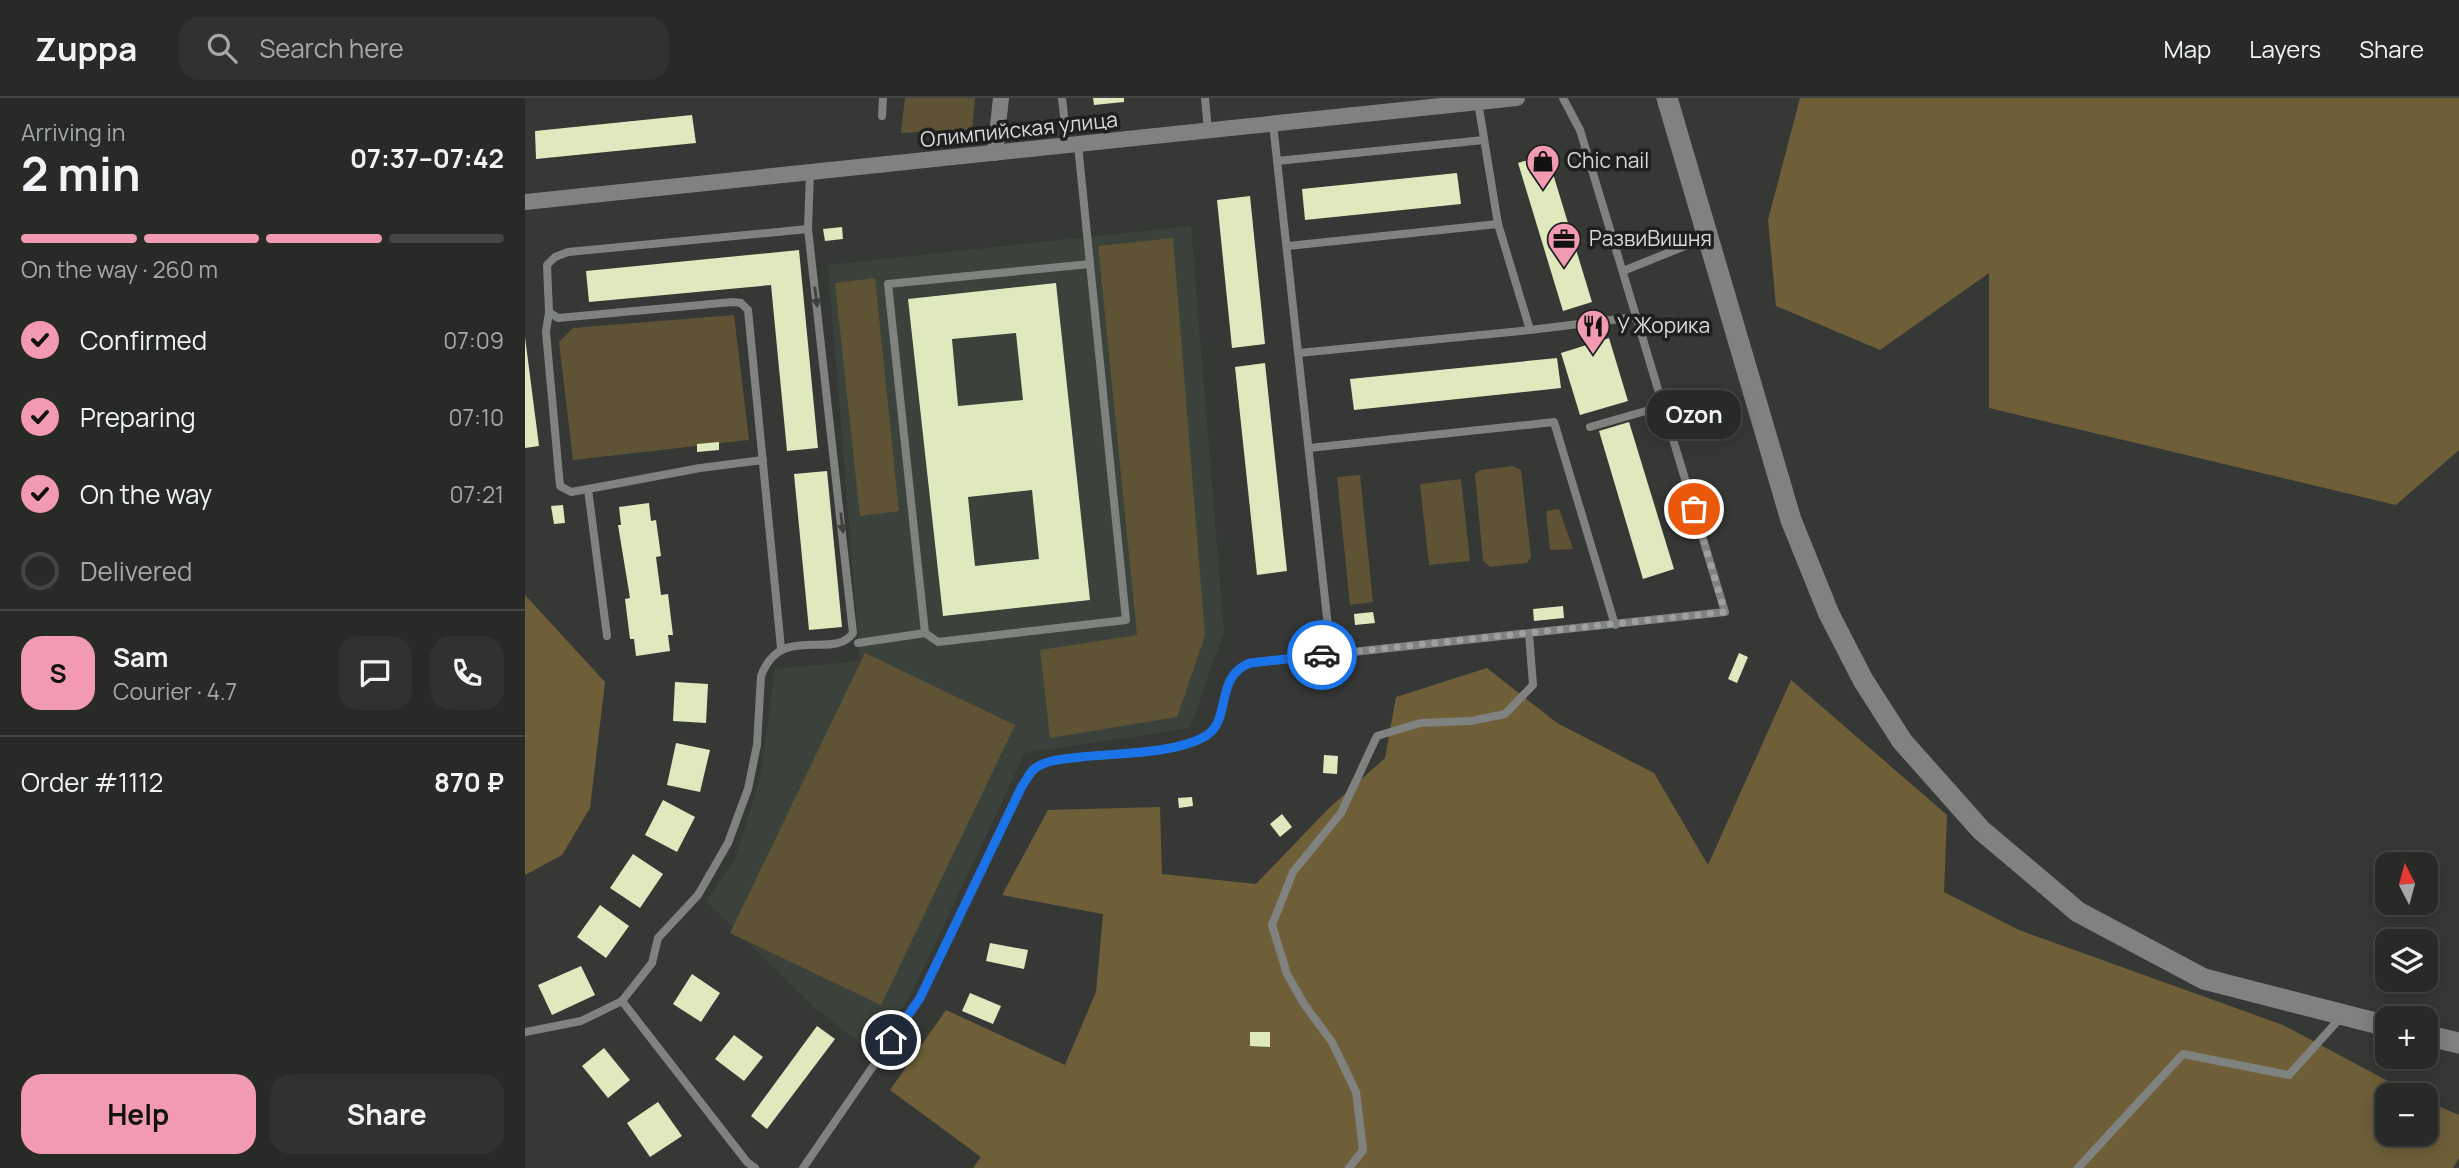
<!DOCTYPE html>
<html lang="en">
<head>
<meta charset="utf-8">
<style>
  :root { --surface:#282a28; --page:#303230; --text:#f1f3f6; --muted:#a5a7a8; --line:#444645; --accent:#f19ab2 }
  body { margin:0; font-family:Manrope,sans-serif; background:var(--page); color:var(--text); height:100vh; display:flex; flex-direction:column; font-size:26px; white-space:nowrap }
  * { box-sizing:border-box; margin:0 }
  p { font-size:23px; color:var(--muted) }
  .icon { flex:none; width:38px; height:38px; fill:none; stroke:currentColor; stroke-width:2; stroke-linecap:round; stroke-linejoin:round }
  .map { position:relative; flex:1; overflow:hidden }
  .details { display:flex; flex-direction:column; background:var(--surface); width:525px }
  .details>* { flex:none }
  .needle { width:46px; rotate:354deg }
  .tools { position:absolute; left:1850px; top:754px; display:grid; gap:14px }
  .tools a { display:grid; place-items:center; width:63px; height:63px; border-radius:14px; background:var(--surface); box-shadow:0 4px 18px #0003,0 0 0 2px var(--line); font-size:35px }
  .pin { position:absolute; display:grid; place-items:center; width:60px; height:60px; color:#fff; margin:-30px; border:4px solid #fff; border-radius:50%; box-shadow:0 2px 7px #0007 }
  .courier { position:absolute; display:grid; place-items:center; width:70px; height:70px; margin:-35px; border:5px solid #1a73e8; border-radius:50%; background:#fff; color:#222; box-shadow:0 2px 9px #0007 }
  .bubble { position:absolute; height:49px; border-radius:21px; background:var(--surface); box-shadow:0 4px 18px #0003,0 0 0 2px var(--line); font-size:23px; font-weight:700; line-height:49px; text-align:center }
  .headline em { font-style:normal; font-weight:700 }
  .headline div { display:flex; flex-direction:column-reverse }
  .headline { display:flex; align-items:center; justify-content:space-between; height:119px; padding:0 21px }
  h1 { font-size:46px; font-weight:700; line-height:52px }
  .bar { display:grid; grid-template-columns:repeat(4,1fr); gap:10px 7px; align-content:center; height:84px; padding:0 21px }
  .bar i { height:9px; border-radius:5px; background:var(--line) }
  .bar .selected { background:var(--accent) }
  .bar p { grid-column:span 4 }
  .line { display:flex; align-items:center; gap:18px; padding:0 21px; border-top:2px solid var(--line) }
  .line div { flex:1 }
  .round { display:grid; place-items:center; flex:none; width:74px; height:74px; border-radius:21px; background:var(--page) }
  ol { padding:0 21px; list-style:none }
  li { display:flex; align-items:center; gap:21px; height:77px }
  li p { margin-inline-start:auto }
  li .icon { padding:7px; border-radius:50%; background:var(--accent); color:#111; stroke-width:4 }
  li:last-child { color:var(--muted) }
  li i { width:38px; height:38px; border:4px solid var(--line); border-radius:50% }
  .primary-button { display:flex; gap:14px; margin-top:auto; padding:14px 21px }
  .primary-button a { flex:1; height:80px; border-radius:21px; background:var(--accent); color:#111; font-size:28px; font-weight:700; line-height:80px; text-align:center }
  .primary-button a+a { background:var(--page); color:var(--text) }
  header { display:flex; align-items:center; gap:42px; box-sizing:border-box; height:98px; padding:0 35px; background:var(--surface); border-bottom:2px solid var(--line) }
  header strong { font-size:33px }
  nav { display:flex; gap:38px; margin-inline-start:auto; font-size:24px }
  .search { width:490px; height:63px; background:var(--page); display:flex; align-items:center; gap:18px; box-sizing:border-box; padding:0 24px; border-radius:21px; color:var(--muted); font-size:26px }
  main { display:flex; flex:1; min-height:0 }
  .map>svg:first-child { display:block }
</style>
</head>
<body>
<header>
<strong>Zuppa</strong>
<div class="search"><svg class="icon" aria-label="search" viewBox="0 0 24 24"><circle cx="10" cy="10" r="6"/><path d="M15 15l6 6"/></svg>Search here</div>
<nav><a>Map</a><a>Layers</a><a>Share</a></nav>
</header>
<main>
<section class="details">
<div class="headline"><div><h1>2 min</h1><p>Arriving in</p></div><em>07:37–07:42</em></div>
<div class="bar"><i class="selected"></i><i class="selected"></i><i class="selected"></i><i></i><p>On the way · 260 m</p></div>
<ol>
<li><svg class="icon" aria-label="check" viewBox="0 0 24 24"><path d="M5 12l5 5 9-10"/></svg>Confirmed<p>07:09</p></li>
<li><svg class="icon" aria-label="check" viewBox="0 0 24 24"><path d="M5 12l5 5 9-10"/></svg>Preparing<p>07:10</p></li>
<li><svg class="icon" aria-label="check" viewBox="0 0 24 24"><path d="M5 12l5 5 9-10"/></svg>On the way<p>07:21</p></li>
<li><i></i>Delivered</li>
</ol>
<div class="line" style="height:126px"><b class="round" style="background:var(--accent);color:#111">S</b><div><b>Sam</b><p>Courier · 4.7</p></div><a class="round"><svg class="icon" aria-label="chat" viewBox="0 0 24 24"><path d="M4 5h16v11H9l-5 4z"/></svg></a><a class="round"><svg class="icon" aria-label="phone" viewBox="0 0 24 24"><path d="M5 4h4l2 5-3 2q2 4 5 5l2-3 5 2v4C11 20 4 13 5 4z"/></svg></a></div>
<div class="line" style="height:91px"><div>Order #1112</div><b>870 ₽</b></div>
<div class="primary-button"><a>Help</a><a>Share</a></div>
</section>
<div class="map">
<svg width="1934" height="1070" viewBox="0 0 1934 1070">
  <rect width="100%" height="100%" fill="#363836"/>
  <path fill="#3a423b" d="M 666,128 L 699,534 L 665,630 L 500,655 L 387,895 L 347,955 L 289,909 L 181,803 L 210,761 L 235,680 L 250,571 L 335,563 L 303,167 Z"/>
  <g fill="#5f5335">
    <path d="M 380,0 L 450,0 L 447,31 L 376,35 Z"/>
    <path d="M 648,140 L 680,538 L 652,619 L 525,640 L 515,552 L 612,537 L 573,148 Z"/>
    <path d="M 350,180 L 374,413 L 335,418 L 310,185 Z"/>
    <path d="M 209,217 L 224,342 L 48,362 L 34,244 L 48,230 Z"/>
    <path d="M 988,368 L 996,372 L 1006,459 L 1002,465 L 965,469 L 958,463 L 950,376 L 955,372 Z"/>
    <path d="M 835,377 L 848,504 L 825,507 L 812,379 Z"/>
    <path d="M 936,381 L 945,463 L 904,467 L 895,386 Z"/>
    <path d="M 1034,411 L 1048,451 L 1025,452 L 1021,413 Z"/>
    <path d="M 340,555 L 490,627 L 356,907 L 205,835 Z"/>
  </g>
  <g fill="#6e5f39">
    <path d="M 1275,0 L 1934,0 L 1934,352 L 1871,407 L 1464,310 L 1464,175 L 1355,252 L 1251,208 L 1243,122 Z"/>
    <path d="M 0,497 L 80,584 L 65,710 L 37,757 L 0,777 Z"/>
    <path d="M 962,570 L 1032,625 L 1129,675 L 1183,767 L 1266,582 L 1422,717 L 1419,794 L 1494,832 L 1758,927 L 1889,997 L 1862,998 L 1862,1036 L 1900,1036 L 1901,1003 L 1934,1017 L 1934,1060 L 1928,1070 L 448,1070 L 456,1059 L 365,992 L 421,912 L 540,967 L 571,894 L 578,816 L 477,797 L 523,712 L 635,709 L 637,776 L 731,786 L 802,712 L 860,660 L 871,599 Z"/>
  </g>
  <g fill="#dfe9bd" fill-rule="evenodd">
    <path d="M 568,0 L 599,0 L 599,4 L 569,7 Z"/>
    <path d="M 167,17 L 171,45 L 11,61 L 10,33 Z"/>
    <path d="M 1022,56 L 1067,204 L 1038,213 L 993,65 Z"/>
    <path d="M 932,75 L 936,106 L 780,122 L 777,91 Z"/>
    <path d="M 725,98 L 740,246 L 707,250 L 692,102 Z"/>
    <path d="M 317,129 L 318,141 L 300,143 L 298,131 Z"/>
    <path d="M 274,152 L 293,350 L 262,353 L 246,187 L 64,204 L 61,173 Z"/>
    <path d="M 531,185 L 565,502 L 418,518 L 383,201 ZM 491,235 L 498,302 L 433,308 L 427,241 ZM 507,392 L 514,461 L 450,468 L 443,399 Z"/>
    <path d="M 0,239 L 14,348 L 0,350 Z"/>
    <path d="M 1084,240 L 1103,303 L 1055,317 L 1036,255 Z"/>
    <path d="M 1032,260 L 1036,290 L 829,312 L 825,281 Z"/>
    <path d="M 740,265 L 762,473 L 732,477 L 710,269 Z"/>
    <path d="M 1104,324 L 1149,471 L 1118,481 L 1074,333 Z"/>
    <path d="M 194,344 L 194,352 L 172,354 L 172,346 Z"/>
    <path d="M 302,373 L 317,529 L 284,532 L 269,376 Z"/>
    <path d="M 124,405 L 126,423 L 131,422 L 136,458 L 131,459 L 136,497 L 143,496 L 148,537 L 143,537 L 145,553 L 111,558 L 109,541 L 105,541 L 100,501 L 105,500 L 93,427 L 96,427 L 94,409 Z"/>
    <path d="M 38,407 L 40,425 L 29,426 L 26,408 Z"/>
    <path d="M 1038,508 L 1039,520 L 1009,523 L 1008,511 Z"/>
    <path d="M 848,514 L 850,525 L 830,527 L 829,516 Z"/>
    <path d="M 1214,555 L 1223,559 L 1212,585 L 1203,581 Z"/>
    <path d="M 150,584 L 183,586 L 181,625 L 148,623 Z"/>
    <path d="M 151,645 L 185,652 L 175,694 L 142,687 Z"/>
    <path d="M 799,657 L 813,658 L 812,676 L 798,675 Z"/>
    <path d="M 667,699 L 668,708 L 654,710 L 653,700 Z"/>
    <path d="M 138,702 L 170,719 L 152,754 L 120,737 Z"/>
    <path d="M 757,716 L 767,729 L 755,739 L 745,726 Z"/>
    <path d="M 108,756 L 138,776 L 115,810 L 85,790 Z"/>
    <path d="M 75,807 L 104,828 L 81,860 L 52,839 Z"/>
    <path d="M 465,845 L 503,852 L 499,871 L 461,863 Z"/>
    <path d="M 56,868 L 70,897 L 27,917 L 13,887 Z"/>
    <path d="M 167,876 L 195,895 L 176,924 L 148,906 Z"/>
    <path d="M 445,895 L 476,908 L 468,926 L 437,913 Z"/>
    <path d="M 292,928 L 310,941 L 242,1031 L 226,1018 Z"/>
    <path d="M 725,934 L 745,934 L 745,949 L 725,948 Z"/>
    <path d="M 209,937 L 238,959 L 219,983 L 190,961 Z"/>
    <path d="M 79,950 L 105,982 L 83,1000 L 57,968 Z"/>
    <path d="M 133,1004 L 157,1038 L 125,1059 L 102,1025 Z"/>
  </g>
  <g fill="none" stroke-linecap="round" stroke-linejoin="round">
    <g stroke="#7f827f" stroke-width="8">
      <path d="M 537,0 L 539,18"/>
      <path d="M 680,0 L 683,33"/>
      <path d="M 953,4 L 973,126 L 1005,232"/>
      <path d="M 357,18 L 358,0"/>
      <path d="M 748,26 L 806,556"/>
      <path d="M 553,47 L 601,522 L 413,544 L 400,535 L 363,186 L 565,166"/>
      <path d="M 752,63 L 959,42"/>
      <path d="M 763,148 L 973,126"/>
      <path d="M 1098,173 L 1180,140"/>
      <path d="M 24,214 L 21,234 L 35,388 L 46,394 L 63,391 L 82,538"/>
      <path d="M 774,255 L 1005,232 L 1111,219"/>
      <path d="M 1065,329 L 1138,308"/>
      <path d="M 784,350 L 1029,324 L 1090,527"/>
      <path d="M 63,391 L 175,370 L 238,362"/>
      <path d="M 333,545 L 400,535"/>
      <path d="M 256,550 L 223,212 L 216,205 L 208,204 L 33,220 L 24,214 L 22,167 L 30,159 L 43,154 L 283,131"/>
      <path d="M 97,903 L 222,1064 L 230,1070"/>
      <path d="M 0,934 L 56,923 L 97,903 L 127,865 L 133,840 L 173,797 L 203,745 L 223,691 L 232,647 L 236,578 C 256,524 309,563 328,535 L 283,131 L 285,74"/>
      <path d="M 278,1070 L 395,900 L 497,688 C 501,683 505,675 510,671 C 522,661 542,661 557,659 C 592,655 649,656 679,639 C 708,624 688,579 725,565 L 1200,514 L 1055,32 L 1038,0"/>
      <path d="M 824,1070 L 838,1052 L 831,994 L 807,944 L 779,906 L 762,876 L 747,827 L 768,774 L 816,715 L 852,638 L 895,625 L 946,623 L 980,616 L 1008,587 L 1004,536"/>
      <path d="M 1553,1070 L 1658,956 L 1764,977 L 1817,918"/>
    </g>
    <g stroke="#7f827f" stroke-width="16">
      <path d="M 470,55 L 476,0"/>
      <path d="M 0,104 L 992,0"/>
    </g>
    <g stroke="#7f827f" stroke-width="21">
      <path d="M 1142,0 L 1266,422 L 1304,516 L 1338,582 L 1377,643 L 1456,732 L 1553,814 L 1679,881 L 1862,928"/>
      <path d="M 1900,937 L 1934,945"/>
    </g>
  </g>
  <defs><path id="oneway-solid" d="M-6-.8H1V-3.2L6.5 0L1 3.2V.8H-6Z" transform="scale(1.75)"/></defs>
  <g fill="#404240">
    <use href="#oneway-solid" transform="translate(291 199) rotate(83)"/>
    <use href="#oneway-solid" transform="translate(317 425) rotate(83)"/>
  </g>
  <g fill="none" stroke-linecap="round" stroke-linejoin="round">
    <path stroke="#9fa19f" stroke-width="7" stroke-dasharray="0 12.6" d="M 797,557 L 1200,514 L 1169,411"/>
    <path stroke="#1a73e8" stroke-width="9" d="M 366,942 L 395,900 L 497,688 C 501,683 504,675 509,671 C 521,661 542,661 556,659 C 592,655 648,656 679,639 C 708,624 688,579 725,565 L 797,557"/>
  </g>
  <defs>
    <symbol id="shop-pin" viewBox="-11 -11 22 30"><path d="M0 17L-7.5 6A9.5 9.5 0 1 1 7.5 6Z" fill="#f19ab2" stroke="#1e1f1e"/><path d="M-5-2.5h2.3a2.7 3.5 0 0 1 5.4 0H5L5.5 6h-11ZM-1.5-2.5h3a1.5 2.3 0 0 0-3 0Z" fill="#111"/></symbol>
    <symbol id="office-pin" viewBox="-11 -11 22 30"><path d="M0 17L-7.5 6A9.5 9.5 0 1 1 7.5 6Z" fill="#f19ab2" stroke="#1e1f1e"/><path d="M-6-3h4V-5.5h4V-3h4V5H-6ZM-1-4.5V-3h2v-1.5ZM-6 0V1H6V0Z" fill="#111"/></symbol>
    <symbol id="restaurant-pin" viewBox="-11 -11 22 30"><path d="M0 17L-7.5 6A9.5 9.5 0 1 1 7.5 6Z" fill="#f19ab2" stroke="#1e1f1e"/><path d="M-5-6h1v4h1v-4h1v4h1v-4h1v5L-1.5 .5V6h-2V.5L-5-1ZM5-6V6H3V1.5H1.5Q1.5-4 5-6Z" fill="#111"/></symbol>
  </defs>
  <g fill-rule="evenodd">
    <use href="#shop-pin" x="999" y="44" width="38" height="52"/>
    <use href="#office-pin" x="1020" y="122" width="38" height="52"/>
    <use href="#restaurant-pin" x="1049" y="209" width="38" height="52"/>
  </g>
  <g text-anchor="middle" stroke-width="7" stroke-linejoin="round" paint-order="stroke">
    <g font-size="21" fill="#d8d9d8" stroke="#1e1f1e">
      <text transform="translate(494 32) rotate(-6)" y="7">Олимпийская улица</text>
    </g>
    <g font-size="21" fill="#d8d9d8" stroke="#1e1f1e" text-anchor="start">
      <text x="1042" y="70">Chic nail</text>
      <text x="1064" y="148">РазвиВишня</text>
      <text x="1092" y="235">У Жорика</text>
    </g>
  </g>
</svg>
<div class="tools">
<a><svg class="needle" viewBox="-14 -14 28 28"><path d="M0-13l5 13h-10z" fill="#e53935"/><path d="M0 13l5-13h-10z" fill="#a5a7a8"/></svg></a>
<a><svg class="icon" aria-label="layers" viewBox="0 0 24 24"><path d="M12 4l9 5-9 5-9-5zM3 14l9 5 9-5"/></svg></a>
<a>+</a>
<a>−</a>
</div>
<div class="pin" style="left:1169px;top:411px;background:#ea580c"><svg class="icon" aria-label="bag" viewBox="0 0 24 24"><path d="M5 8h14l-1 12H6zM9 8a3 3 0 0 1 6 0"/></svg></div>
<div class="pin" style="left:366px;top:942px;background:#1f2937"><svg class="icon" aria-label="home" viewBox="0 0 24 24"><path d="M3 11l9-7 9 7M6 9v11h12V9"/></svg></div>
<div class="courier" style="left:797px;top:557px"><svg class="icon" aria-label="car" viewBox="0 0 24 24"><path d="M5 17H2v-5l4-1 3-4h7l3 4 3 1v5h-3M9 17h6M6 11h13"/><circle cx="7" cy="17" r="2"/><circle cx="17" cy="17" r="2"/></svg></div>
<div class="bubble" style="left:1122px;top:292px;width:94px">Ozon</div>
</div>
</main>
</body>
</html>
